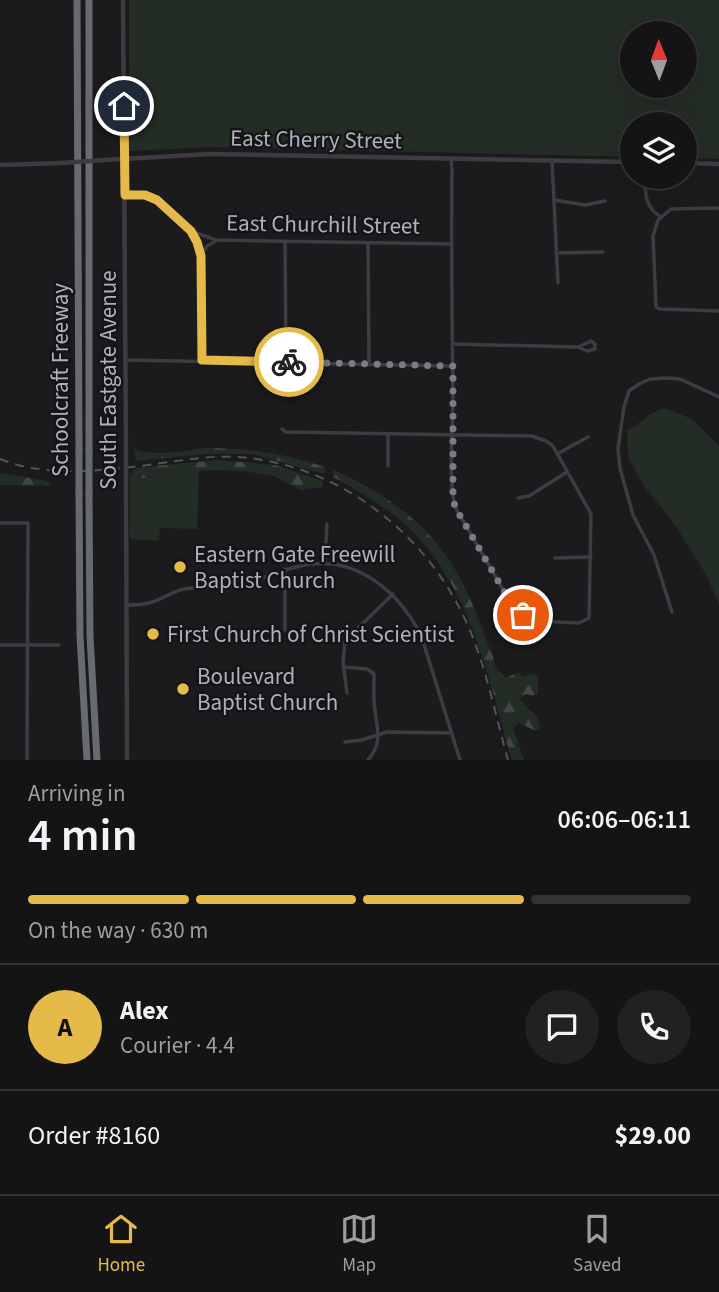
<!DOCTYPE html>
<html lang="en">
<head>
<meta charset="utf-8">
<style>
  :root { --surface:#141415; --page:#212122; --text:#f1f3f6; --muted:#9d9ea0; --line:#333334; --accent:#e6ba49 }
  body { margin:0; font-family:"Source Sans 3",sans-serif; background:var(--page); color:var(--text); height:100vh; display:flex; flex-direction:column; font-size:26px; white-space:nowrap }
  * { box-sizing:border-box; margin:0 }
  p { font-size:23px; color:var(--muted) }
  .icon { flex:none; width:38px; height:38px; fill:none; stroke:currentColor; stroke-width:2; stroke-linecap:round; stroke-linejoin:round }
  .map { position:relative; height:760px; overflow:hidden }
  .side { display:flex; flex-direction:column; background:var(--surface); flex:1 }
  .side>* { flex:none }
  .needle { width:46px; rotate:359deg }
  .controls { position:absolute; left:620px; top:21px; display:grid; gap:14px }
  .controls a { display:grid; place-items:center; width:77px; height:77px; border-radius:50%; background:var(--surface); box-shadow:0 7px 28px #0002,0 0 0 2px var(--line); font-size:35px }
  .pin { position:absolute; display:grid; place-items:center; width:60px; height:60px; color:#fff; margin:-30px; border:4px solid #fff; border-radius:50%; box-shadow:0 2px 7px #0007 }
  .courier { position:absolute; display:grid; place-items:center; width:70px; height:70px; margin:-35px; border:5px solid #e6ba49; border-radius:50%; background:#fff; color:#222; box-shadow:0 2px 9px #0007 }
  .headline em { font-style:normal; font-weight:600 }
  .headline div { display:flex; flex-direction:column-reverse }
  .headline { display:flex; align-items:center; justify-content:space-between; height:119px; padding:0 28px }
  h1 { font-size:46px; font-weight:600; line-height:52px }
  .bar { display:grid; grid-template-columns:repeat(4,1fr); gap:10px 7px; align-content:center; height:84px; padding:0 28px }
  .bar i { height:9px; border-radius:5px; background:var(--line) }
  .bar .current { background:var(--accent) }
  .bar p { grid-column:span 4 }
  .line { display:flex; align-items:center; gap:18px; padding:0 28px; border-top:2px solid var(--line) }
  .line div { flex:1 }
  .round { display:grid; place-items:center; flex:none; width:74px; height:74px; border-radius:37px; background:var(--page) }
  .dock { display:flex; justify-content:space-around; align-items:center; height:98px; border-top:2px solid var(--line); background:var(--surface); font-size:19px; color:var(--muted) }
  .dock a { display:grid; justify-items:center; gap:4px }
  .dock .current { color:var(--accent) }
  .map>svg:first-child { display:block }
</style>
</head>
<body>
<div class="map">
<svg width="719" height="760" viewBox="0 0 719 760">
  <defs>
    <pattern id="forest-firs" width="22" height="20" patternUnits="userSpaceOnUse" patternTransform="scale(1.75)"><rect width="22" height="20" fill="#242c26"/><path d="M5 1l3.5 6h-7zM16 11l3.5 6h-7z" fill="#414844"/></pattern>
  </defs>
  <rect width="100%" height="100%" fill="#1b1a1c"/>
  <g fill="#242c26" fill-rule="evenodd">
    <path d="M 129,0 L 719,0 L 719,159 L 684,158 L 684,124 L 632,124 L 632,157 L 215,147 L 129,151 ZM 632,33 L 684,33 L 684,86 L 632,86 Z"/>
    <path d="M 665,408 L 692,419 L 719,446 L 719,605 L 707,576 L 675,525 L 644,486 L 628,457 L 627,431 C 641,423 650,411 665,408 Z"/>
    <path d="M 199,471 L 197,529 L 160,528 L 159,541 L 130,539 L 130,476 L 132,474 L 138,479 Z"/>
  </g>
  <g fill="url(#forest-firs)">
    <path d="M 205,448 C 251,448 281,453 325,467 L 325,474 L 252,454 L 208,454 L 136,461 L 134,449 C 157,457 182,451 205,448 Z"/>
    <path d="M 218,460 L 275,465 L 323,481 L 322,487 L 300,490 L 274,476 L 244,471 L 212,470 L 137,479 L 132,474 L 135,468 Z"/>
    <path d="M 333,470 C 383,491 428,523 456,571 C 472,597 481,628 493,656 L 495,666 L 505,678 L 519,672 L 522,677 L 529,674 L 538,675 L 538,694 L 532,696 L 526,694 L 520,698 C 526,712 538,708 540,729 L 536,731 L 519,723 L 513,728 L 524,760 L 512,760 C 488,677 471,585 405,524 C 383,505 358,491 333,477 Z"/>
    <path d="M 0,473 L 47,481 L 51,486 L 0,485 Z"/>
  </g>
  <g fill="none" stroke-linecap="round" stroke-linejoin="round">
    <g stroke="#3c3c41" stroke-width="3.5">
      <path d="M 552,161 L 558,283"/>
      <path d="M 645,177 C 645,193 645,208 661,217"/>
      <path d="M 125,195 L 151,197 L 191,231 L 216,240 L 451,244"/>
      <path d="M 554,200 L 585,205 L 605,201"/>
      <path d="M 719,208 L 671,209 L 658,220 L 653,236 L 656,307 L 660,309 L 719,311"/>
      <path d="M 192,233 L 201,256 L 202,360"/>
      <path d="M 285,242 L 286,362"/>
      <path d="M 368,243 L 369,364"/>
      <path d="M 556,253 L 603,252"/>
      <path d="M 202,254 L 207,246 L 216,241"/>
      <path d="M 452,344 L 578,347 L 591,341 L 595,344 L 595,349 L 587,351 L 578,347"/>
      <path d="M 125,360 L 452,366"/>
      <path d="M 282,429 L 286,432 L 532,436 L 546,441 L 553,446 L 591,514 L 589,618 L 579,623 L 535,621 L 523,615 L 508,598 L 455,507 C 448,476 453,428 453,395 C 452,320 451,245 452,170 L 451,158"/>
      <path d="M 388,435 L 388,466"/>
      <path d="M 557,454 L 588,437"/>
      <path d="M 518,498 L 529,496 L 567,472"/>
      <path d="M 0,523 L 28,523 L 27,760"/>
      <path d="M 555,558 L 591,557"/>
      <path d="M 325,563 L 327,524"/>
      <path d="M 127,605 C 134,605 142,605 149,603 C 161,600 171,592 184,589 C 202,586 220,590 238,585 C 261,580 281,569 305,565 C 357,556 398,591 421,635 L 460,760"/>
      <path d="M 672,612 L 654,555 L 633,515 L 620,468 L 618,449 L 624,407 L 629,391 L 639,384 L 650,379 L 666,378 L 680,379 L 719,397"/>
      <path d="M 285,630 L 285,569"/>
      <path d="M 0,645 L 59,645"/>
      <path d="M 344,667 L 367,669 L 374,674 C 374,686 373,698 375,710 C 377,729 383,743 368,760"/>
      <path d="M 347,693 L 343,663 L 345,641 L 393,594"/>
      <path d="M 345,742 L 362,740 L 387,732 L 452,733"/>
    </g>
    <g stroke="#3c3c41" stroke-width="4.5">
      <path d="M 123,0 L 126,455"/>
      <path d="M 105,160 L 210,154 L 632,162"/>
      <path d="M 684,163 L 719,164"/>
      <path d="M 0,165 L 62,163"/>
      <path d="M 126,480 L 127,760"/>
    </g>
    <g stroke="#686a72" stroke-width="7">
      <path d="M 77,0 L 79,450"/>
      <path d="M 89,451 L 89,0"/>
      <path d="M 79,494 L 80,635 L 87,760"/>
      <path d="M 89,494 L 90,636 L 97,760"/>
    </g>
    <path stroke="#53545a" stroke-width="2" stroke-dasharray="9 7" stroke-linecap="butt" d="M 0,459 C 58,483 139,465 200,458 C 309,446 415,517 462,613 C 485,659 494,711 508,760"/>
    <g stroke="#3c3c41" stroke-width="4.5">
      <path d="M 62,163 L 105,160"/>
      <path d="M 126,455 L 126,480"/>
    </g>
    <g stroke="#686a72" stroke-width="7">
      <path d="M 89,451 L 89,494"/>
      <path d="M 79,494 L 79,450"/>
    </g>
  </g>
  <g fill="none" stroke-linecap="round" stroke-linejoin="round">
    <path stroke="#7b7c83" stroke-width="7" stroke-dasharray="0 12.6" d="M 289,362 L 453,366 L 453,497 L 455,507 L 508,598 L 523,615"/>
    <path stroke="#e6ba49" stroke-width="9" d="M 124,106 L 125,195 L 145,195 L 157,200 L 191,231 L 197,242 L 201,256 L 202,360 L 289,362"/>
  </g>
  <g fill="#e6ba49" stroke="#151517" stroke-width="2.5">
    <circle cx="180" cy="567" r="7"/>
    <circle cx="153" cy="634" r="7"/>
    <circle cx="183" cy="689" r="7"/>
  </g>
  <g text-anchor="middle" stroke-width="5" stroke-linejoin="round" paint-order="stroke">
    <g font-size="23" fill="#aeb1bb" stroke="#151517">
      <text transform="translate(316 139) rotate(1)" y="8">East Cherry Street</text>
      <text transform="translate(323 224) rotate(1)" y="8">East Churchill Street</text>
      <text transform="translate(60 380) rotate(-90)" y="8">Schoolcraft Freeway</text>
      <text transform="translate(108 380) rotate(-90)" y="8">South Eastgate Avenue</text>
    </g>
    <g font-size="23" fill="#aeb1bb" stroke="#151517" text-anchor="start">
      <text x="194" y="562">Eastern Gate Freewill<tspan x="194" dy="26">Baptist Church</tspan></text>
      <text x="167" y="642">First Church of Christ Scientist</text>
      <text x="197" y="684">Boulevard<tspan x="197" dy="26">Baptist Church</tspan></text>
    </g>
  </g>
</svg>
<div class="controls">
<a><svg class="needle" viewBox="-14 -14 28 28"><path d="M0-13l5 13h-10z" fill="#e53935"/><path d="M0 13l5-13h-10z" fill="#9d9ea0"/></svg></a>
<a><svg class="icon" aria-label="layers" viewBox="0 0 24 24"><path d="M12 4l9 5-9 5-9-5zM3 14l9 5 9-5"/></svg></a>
</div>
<div class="pin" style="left:523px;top:615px;background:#ea580c"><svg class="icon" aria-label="bag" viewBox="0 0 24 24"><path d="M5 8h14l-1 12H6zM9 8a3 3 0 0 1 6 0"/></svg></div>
<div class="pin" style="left:124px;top:106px;background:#1f2937"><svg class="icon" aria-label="home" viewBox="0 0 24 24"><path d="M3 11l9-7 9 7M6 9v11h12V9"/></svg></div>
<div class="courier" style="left:289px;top:362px"><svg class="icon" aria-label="bike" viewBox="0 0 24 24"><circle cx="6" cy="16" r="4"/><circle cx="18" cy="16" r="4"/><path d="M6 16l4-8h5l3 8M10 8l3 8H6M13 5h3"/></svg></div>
</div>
<section class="side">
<div class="headline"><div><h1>4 min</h1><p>Arriving in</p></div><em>06:06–06:11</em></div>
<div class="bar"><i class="current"></i><i class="current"></i><i class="current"></i><i></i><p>On the way · 630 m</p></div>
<div class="line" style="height:126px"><b class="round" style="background:var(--accent);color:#111">A</b><div><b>Alex</b><p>Courier · 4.4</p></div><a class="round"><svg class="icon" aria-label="chat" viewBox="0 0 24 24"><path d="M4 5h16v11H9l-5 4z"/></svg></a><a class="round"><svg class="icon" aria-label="phone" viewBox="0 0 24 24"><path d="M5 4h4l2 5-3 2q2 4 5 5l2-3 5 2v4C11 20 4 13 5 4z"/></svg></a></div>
<div class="line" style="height:91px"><div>Order #8160</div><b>$29.00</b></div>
</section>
<nav class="dock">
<a class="current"><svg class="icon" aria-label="home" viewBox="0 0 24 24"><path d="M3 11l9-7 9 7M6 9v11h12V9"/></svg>Home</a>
<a><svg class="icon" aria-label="map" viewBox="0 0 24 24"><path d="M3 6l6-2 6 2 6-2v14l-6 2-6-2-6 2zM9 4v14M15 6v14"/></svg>Map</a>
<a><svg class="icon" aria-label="saved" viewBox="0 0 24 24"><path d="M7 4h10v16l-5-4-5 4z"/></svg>Saved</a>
</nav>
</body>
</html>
